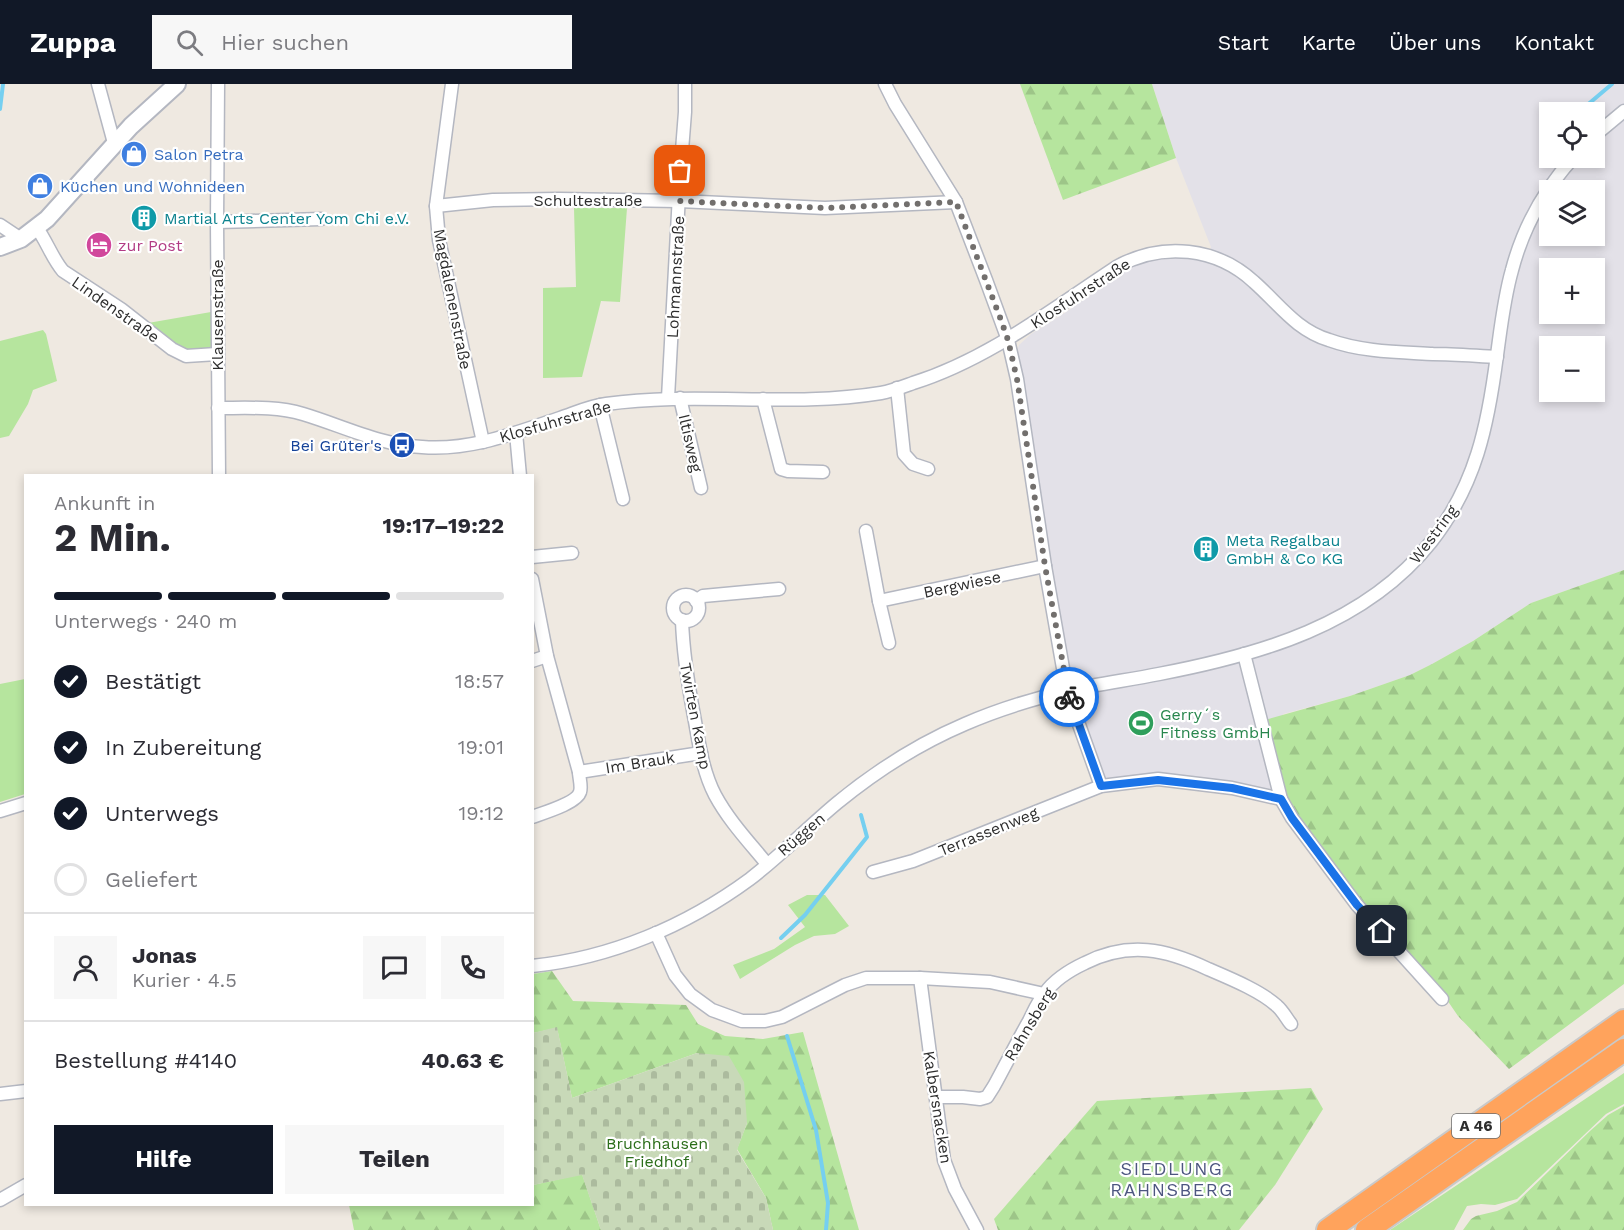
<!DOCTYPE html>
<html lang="de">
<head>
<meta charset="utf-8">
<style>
  :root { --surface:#fff; --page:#f7f7f7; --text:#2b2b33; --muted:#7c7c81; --line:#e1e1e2; --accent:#111827 }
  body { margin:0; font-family:"Work Sans",sans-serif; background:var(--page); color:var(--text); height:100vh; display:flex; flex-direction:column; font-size:22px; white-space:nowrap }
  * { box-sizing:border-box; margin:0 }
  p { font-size:20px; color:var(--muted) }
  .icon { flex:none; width:33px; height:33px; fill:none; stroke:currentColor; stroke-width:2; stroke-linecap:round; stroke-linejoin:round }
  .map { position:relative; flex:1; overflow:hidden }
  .drawer { position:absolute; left:24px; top:390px; width:510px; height:732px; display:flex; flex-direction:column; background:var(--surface); border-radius:0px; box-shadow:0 3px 9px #0003 }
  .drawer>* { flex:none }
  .controls { position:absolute; left:1539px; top:18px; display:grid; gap:12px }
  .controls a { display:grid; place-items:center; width:66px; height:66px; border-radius:0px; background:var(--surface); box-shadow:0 3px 9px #0003; font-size:30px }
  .pin { position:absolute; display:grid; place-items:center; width:51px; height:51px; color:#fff; margin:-26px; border-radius:12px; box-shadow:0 3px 9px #0006 }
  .courier { position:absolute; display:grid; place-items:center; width:60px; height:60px; margin:-30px; border:4px solid #1a73e8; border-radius:50%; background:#fff; color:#222; box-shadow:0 2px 8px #0007 }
  .overview em { font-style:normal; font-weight:700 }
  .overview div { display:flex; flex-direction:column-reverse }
  .overview { display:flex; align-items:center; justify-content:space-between; height:102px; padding:0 30px }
  h1 { font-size:39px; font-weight:700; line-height:45px }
  .bar { display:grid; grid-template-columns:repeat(4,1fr); gap:9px 6px; align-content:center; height:72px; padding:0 30px }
  .bar i { height:8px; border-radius:4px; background:var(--line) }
  .bar .on { background:var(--accent) }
  .bar p { grid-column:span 4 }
  .line { display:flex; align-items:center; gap:15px; padding:0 30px; border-top:2px solid var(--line) }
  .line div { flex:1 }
  .round { display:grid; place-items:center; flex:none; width:63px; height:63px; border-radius:0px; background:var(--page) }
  ol { padding:0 30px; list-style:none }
  li { display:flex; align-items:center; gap:18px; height:66px }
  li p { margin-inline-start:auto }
  li .icon { padding:6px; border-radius:50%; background:var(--accent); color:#fff; stroke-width:4 }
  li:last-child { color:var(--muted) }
  li i { width:33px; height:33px; border:3px solid var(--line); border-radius:50% }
  .primary-button { display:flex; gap:12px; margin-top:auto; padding:12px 30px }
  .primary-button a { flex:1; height:69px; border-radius:0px; background:var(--accent); color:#fff; font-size:24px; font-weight:700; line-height:69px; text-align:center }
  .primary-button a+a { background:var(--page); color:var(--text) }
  header { display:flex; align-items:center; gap:36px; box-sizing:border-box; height:84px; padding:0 30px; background:var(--accent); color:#fff }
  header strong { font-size:28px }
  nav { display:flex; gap:33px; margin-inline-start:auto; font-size:21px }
  .search { width:420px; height:54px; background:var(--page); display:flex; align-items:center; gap:15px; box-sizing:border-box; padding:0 21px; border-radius:0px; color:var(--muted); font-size:22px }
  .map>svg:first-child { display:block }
</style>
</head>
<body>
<header>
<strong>Zuppa</strong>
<div class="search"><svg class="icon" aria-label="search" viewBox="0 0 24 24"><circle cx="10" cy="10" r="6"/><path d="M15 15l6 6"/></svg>Hier suchen</div>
<nav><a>Start</a><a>Karte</a><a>Über uns</a><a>Kontakt</a></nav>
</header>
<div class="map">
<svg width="1624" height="1146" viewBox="0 0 1624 1146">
  <defs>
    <pattern id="forest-firs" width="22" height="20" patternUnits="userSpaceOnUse" patternTransform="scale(1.5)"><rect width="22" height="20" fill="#b6e59e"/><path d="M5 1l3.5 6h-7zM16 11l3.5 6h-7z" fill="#9dc588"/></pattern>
    <pattern id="cemetery-stones" width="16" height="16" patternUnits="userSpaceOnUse" patternTransform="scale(1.5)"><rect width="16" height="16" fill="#c8d9b8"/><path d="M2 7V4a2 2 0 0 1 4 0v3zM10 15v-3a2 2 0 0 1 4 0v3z" fill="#acbb9e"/></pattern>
  </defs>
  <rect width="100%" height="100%" fill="#efe9e1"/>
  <path fill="#e3e1e8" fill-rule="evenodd" d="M 1152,0 L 1624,0 L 1624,486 L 1531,519 L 1473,557 L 1432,580 L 1410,591 L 1350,612 L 1283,630 L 1273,709 L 1205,695 L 1105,698 L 1074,616 L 1052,491 L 1043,424 L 1026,333 L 1018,264 L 1019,261 L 1031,250 L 1066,228 L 1125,186 L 1138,180 L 1155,174 L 1176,172 L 1206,176 L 1211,163 L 1176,74 ZM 1550,28 L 1594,28 L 1594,74 L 1550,74 ZM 1550,106 L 1594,106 L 1594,152 L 1550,152 ZM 1550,184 L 1594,184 L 1594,230 L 1550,230 ZM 1550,262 L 1594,262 L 1594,308 L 1550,308 Z"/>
  <g fill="#b6e59e">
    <path d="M 574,124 L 627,124 L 620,218 L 601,217 L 582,293 L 543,294 L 543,204 L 576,203 Z"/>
    <path d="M 211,228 L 211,265 L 183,268 L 148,239 Z"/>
    <path d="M 43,246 L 46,250 L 57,297 L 33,306 L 28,320 L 9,352 L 0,354 L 0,257 Z"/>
    <path d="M 25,595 L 25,710 L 0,718 L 0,600 Z"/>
    <path d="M 807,811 L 825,811 L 849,842 L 835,850 L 814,852 L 795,861 L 740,895 L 733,881 L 774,865 L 805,843 L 788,821 Z"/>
    <path d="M 1624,989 L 1624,1020 L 1606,1030 L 1517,1115 L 1495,1121 L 1481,1120 L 1467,1122 L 1454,1146 L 1390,1146 Z"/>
  </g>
  <g fill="url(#forest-firs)">
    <path d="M 1020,0 L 1152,0 L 1176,74 L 1063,116 Z"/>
    <path d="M 1624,486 L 1624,900 L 1509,985 L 1458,932 L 1445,913 L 1342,795 L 1293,731 L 1282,700 L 1265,636 L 1350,612 L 1410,591 L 1432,580 L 1473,557 L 1531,519 Z"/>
    <path d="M 552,887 L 573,917 L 686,921 L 698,940 L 725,952 L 763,955 L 803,948 L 859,1146 L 773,1146 L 766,1114 L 737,1065 L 747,1039 L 697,969 L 572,1014 L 557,944 L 533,949 L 533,890 Z"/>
    <path d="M 1311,1004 L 1323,1025 L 1275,1101 L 1239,1146 L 998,1146 L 994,1135 L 1097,1017 Z"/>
    <path d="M 1624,1022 L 1624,1146 L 1463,1146 L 1471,1135 L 1476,1132 L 1497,1127 L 1517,1118 L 1590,1047 L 1608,1031 Z"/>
    <path d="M 582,1090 L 601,1146 L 354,1146 L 349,1121 L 532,1120 L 533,1101 Z"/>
  </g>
  <path fill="url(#cemetery-stones)" d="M 557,943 L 572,1014 L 697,969 L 729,972 L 744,998 L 747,1039 L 737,1066 L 766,1114 L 773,1146 L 601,1146 L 582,1091 L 533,1101 L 533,949 Z"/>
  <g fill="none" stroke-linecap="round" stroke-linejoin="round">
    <g stroke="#75cff0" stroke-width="4">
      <path d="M 0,25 L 3,0"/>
      <path d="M 1579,28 L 1612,0"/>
      <path d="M 781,854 L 805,831 L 867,753 L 861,731"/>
      <path d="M 787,952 L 816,1046 L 828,1119 L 826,1146"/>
    </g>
    <defs>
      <g id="street">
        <path d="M 98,0 L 114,59"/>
        <path d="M 218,0 L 217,138 L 219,392"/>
        <path d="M 452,0 L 436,122 L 439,156 L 483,358"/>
        <path d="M 885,0 L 895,20 L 956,118 L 986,196 L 1008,256 L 1017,295 L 1045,482 L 1067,607 L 1101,702"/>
        <path d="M 1594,52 L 1624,27"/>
        <path d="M 436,122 L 493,116 L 559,115 L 679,117 L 825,124 L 956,118"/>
        <path d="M 217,138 L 321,135"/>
        <path d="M 0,141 L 21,155"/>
        <path d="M 37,144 C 47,158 52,174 63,187 L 121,225 L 172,265 L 186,272 L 217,270"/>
        <path d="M 897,304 L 904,370 L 913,380 L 928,385"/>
        <path d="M 668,314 L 680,92 L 685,28 L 685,0"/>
        <path d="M 680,314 L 701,404"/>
        <path d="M 763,315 L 781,385 L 788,387 L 823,388"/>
        <path d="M 600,321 L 623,415"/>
        <path d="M 218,324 C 247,324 276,322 303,330 C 343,342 380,361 422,363 C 470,367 515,349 560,334 C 575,329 590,322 606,320 C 697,307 790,324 881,309 C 892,307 902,303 913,299 C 989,275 1052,225 1118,182 C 1163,158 1216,163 1254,198 C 1279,220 1296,246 1329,256 C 1362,268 1398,268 1433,270 C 1454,270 1476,272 1497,273"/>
        <path d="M 516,349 L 520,392"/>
        <path d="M 866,447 L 879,517 L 889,559"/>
        <path d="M 532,473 L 572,469"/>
        <path d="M 532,495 L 547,572 L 579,688 C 579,694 582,702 580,708 C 577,719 543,729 532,733"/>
        <circle cx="686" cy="524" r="13"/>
        <path d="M 696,517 L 703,512 L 779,505"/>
        <path d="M 879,517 L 1045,482"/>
        <path d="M 682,536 C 683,569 688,600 694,632 C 699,658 702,686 715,711 C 729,737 749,758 767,780"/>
        <path d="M 532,577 L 547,572"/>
        <path d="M 579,688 L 701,669"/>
        <path d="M 1281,715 L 1292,734 L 1357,821 L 1442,915"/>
        <path d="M 0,727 L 26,719"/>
        <path d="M 873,788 L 913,777 L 1101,702 L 1158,695 L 1232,704 L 1281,715 L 1244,570"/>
        <path d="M 656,849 L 675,891 L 690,910 L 712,926 L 742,937 L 765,937 L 782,933 L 845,901 L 866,894 L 920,894 L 990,898 L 1044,910"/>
        <path d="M 532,882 C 611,874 686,842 750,795 C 780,772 807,744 837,719 C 876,687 918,660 965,640 C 997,626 1033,615 1067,607 C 1097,600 1129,596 1159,590 C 1259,571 1365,541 1431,458 C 1476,401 1488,341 1497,271 C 1501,242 1504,214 1512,186 C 1523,144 1544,106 1573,74"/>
        <path d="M 920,894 L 944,1076 L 955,1105 L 977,1146"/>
        <path d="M 0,1010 L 26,1007"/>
        <path d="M 936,1013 L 963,1013 L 980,1015 L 987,1013 L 994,1002 C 1006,980 1017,958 1029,937 C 1034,927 1038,917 1045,909 C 1055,895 1070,886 1085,879 C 1129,857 1166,865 1208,885 C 1229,894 1261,907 1277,922 C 1283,927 1286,934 1291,940"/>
        <path d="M 0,1116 L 26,1101"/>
      </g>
      <path id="secondary" d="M 0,163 L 21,155 L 47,135 L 131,42 L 177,0"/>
      <g id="highway">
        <path d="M 1328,1146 L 1624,937"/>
        <path d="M 1367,1146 L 1624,966"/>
      </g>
    </defs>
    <use href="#street" stroke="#b4b7c1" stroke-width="15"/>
    <use href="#secondary" stroke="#b4b7c1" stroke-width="20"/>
    <use href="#highway" stroke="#c9c9c9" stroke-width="26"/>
    <use href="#street" stroke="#fff" stroke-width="12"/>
    <use href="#secondary" stroke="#fff" stroke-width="16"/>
    <use href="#highway" stroke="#ffa35c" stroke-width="22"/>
  </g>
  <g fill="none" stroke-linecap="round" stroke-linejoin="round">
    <path stroke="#726f6d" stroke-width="6" stroke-dasharray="0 10.8" d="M 680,87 L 678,117 L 825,124 L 956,118 L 1001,236 L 1008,256 L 1017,295 L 1045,482 L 1069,613"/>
    <path stroke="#1a73e8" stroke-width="8" d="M 1069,613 L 1101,702 L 1158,696 L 1232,704 L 1281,715 L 1292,734 L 1357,821 L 1382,847"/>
  </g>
  <defs>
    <symbol id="shop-disc" viewBox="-11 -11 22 22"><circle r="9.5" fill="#3f7fe0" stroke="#fff"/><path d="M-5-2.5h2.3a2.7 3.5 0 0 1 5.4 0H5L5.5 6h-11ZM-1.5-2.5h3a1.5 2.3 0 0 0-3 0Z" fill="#fff"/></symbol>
    <symbol id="building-disc" viewBox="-11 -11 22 22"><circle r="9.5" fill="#0f9aa8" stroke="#fff"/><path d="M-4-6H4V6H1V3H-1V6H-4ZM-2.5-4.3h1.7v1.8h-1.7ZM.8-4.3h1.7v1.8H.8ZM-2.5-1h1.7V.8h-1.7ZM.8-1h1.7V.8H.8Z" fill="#fff"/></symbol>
    <symbol id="hotel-disc" viewBox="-11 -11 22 22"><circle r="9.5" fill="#d1479c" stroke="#fff"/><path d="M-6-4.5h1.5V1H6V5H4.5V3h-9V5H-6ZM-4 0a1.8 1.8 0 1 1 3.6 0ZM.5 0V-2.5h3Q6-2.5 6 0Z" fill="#fff"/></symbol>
    <symbol id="bus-disc" viewBox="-11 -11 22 22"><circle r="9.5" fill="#1a4fb4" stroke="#fff"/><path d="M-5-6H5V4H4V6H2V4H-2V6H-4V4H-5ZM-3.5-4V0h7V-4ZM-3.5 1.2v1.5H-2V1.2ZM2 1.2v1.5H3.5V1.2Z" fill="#fff"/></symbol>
    <symbol id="stadium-disc" viewBox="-11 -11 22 22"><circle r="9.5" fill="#2e9e5b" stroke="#fff"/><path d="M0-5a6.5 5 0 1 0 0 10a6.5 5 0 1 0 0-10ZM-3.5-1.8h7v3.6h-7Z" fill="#fff"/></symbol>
  </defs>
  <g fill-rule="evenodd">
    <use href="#shop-disc" x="119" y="55" width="30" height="30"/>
    <use href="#shop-disc" x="25" y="87" width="30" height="30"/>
    <use href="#building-disc" x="129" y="119" width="30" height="30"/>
    <use href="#hotel-disc" x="84" y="146" width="30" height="30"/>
    <use href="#bus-disc" x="387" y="346" width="30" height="30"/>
    <use href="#building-disc" x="1191" y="450" width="30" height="30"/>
    <use href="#stadium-disc" x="1126" y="624" width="30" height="30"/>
  </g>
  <g text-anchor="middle" stroke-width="4.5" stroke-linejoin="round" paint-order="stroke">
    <rect fill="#fff" stroke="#6d6d6d" stroke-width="1.5" x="1452" y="1030" width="48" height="24" rx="4.5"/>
    <g font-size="15" font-weight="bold" fill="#2e2e2e">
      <text x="1476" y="1047">A 46</text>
    </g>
    <g font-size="16" fill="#366cbe" stroke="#fff" text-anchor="start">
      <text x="154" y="76">Salon Petra</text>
      <text x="60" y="108">Küchen und Wohnideen</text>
    </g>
    <g font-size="16" fill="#2e2e2e" stroke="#fff">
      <text x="588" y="122">Schultestraße</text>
      <text transform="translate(675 193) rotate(-87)" y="6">Lohmannstraße</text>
      <text transform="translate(1080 209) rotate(-33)" y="6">Klosfuhrstraße</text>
      <text transform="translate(453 215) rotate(79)" y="6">Magdalenenstraße</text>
      <text transform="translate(116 225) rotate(35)" y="6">Lindenstraße</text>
      <text transform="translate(217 231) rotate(-90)" y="6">Klausenstraße</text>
      <text transform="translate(555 337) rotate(-16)" y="6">Klosfuhrstraße</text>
      <text transform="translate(691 359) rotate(77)" y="6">Iltisweg</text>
      <text transform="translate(1433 450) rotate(-53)" y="6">Westring</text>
      <text transform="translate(962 500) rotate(-12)" y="6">Bergwiese</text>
      <text transform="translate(696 632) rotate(79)" y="6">Twirten Kamp</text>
      <text transform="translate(640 678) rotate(-9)" y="6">Im Brauk</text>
      <text transform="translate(988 747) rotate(-22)" y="6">Terrassenweg</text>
      <text transform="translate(801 750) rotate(-41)" y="6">Rüggen</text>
      <text transform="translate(1029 940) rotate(-59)" y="6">Rahnsberg</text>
      <text transform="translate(938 1023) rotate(81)" y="6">Kalbersnacken</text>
    </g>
    <g font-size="16" fill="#0d838f" stroke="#fff" text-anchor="start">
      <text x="164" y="140">Martial Arts Center Yom Chi e.V.</text>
      <text x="1226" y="462">Meta Regalbau<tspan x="1226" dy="18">GmbH &amp; Co KG</tspan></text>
    </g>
    <g font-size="16" fill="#b23c85" stroke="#fff" text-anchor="start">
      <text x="118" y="167">zur Post</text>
    </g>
    <g font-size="16" fill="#164399" stroke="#fff" text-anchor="end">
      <text x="382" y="367">Bei Grüter's</text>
    </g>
    <g font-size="16" fill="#27864d" stroke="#fff" text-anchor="start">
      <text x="1160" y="636">Gerry´s<tspan x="1160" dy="18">Fitness GmbH</tspan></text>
    </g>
    <g font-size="16" fill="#2c6e1b" stroke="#fff">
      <text x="657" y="1065">Bruchhausen<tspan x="657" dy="18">Friedhof</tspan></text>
    </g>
    <g font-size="18" letter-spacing="1.5" fill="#4d5680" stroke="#fff">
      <text x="1172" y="1091">SIEDLUNG<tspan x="1172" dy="21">RAHNSBERG</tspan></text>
    </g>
  </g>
</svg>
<div class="controls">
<a><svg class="icon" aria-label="locate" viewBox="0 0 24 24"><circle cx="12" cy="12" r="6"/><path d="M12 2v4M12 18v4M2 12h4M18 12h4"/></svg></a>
<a><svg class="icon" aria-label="layers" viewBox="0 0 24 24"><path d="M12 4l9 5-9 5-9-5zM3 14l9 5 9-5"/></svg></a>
<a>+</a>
<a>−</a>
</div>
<div class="pin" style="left:680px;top:87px;background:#ea580c"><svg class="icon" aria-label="bag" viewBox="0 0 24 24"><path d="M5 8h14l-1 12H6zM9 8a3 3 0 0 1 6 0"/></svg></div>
<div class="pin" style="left:1382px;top:847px;background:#1f2937"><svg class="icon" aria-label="home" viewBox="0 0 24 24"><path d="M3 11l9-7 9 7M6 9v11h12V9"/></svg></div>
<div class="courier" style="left:1069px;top:613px"><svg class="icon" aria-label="bike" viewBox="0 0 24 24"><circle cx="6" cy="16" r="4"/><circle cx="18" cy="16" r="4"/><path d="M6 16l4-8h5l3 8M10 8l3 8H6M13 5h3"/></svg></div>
<section class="drawer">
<div class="overview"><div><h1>2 Min.</h1><p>Ankunft in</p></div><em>19:17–19:22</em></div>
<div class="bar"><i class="on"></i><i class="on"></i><i class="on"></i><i></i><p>Unterwegs · 240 m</p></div>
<ol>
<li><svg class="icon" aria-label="check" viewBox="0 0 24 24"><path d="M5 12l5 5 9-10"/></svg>Bestätigt<p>18:57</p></li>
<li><svg class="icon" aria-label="check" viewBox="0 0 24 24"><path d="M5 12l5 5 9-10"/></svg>In Zubereitung<p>19:01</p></li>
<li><svg class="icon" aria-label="check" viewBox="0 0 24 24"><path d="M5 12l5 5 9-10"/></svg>Unterwegs<p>19:12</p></li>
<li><i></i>Geliefert</li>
</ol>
<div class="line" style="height:108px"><a class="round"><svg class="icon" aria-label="person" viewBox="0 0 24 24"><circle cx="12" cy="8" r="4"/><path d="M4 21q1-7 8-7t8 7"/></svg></a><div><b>Jonas</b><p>Kurier · 4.5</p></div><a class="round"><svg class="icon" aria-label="chat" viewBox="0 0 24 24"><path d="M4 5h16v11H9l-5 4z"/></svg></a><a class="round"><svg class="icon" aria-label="phone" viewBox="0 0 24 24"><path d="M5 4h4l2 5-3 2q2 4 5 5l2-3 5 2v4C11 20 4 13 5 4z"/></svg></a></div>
<div class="line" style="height:78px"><div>Bestellung #4140</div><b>40.63 €</b></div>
<div class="primary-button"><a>Hilfe</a><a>Teilen</a></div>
</section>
</div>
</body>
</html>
